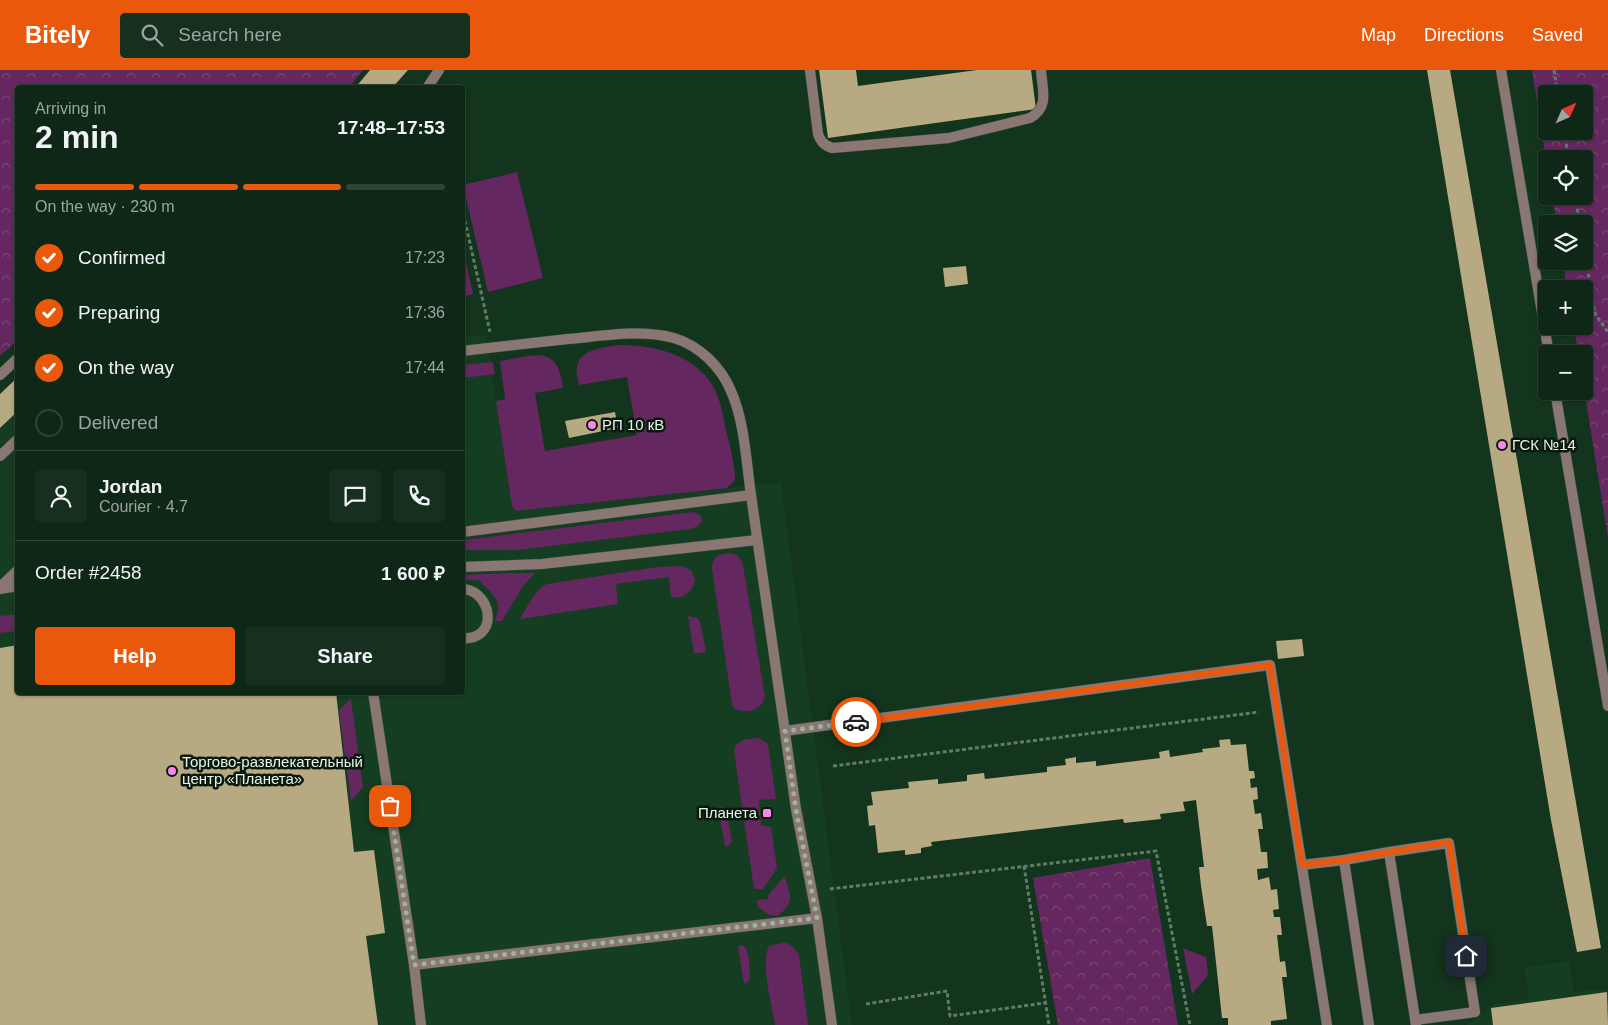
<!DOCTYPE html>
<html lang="en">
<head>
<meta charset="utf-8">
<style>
  :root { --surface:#0e2716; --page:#172f1f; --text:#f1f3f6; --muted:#9ba5a1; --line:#2e4435; --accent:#ea580c }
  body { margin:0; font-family:Helvetica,sans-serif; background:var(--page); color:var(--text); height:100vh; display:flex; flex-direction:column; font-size:19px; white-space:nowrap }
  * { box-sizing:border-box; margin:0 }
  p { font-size:16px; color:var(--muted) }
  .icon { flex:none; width:28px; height:28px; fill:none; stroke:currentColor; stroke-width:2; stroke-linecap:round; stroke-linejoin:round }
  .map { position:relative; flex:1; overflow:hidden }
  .drawer { position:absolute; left:15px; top:15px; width:450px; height:610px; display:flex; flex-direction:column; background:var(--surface); border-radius:5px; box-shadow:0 1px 4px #0004,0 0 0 1px var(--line) }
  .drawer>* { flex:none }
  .needle { width:32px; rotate:45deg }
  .tools { position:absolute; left:1538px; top:15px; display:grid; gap:10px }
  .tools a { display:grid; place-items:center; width:55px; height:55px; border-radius:5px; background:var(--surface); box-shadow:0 1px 4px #0004,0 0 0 1px var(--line); font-size:25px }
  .pin { position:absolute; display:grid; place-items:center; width:42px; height:42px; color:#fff; margin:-21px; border-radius:10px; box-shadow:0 2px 8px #0006 }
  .courier { position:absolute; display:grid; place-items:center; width:50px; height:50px; margin:-25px; border:4px solid #ea580c; border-radius:50%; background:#fff; color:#222; box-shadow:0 1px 6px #0007 }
  .overview em { font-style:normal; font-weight:600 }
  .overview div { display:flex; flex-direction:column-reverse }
  .overview { display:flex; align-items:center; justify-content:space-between; height:85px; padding:0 20px }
  h1 { font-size:32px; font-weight:600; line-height:38px }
  .bar { display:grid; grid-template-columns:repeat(4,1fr); gap:8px 5px; align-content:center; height:60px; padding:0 20px }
  .bar i { height:6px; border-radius:4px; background:var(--line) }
  .bar .selected { background:var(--accent) }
  .bar p { grid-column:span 4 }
  .line { display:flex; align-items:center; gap:12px; padding:0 20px; border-top:1px solid var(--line) }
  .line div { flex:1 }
  .round { display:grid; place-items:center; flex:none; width:52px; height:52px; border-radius:5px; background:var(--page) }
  ol { padding:0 20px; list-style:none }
  li { display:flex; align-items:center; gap:15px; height:55px }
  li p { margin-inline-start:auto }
  li .icon { padding:5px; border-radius:50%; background:var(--accent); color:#fff; stroke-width:4 }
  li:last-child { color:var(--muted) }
  li i { width:28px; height:28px; border:2px solid var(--line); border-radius:50% }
  .cta { display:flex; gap:10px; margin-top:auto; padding:10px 20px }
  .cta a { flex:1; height:58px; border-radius:5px; background:var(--accent); color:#fff; font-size:20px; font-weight:600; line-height:58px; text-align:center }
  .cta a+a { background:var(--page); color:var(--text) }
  header { display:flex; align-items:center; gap:30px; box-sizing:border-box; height:70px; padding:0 25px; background:var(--accent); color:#fff }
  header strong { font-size:24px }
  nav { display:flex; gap:28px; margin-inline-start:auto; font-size:18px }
  .search { width:350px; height:45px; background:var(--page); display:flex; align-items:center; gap:12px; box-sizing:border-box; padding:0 18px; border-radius:5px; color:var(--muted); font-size:19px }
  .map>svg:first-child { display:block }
</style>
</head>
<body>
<header>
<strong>Bitely</strong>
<div class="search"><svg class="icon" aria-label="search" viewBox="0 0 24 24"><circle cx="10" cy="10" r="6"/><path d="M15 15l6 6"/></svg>Search here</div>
<nav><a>Map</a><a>Directions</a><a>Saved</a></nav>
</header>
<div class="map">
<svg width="1608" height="955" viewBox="0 0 1608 955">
  <defs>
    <pattern id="forest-crowns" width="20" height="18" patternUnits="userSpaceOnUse" patternTransform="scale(1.25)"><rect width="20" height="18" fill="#64275f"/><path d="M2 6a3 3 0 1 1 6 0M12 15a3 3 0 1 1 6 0" fill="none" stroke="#7a4776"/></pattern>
  </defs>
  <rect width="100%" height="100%" fill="#13341d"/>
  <g fill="#153d21">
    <path d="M 486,265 L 512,436 L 516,441 L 781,412 L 852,955 L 0,955 L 0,324 L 17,307 L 18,622 L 462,622 L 463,267 Z"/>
    <path d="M 1569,891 L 1574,922 L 1608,919 L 1608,955 L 1466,955 L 1494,934 L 1529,929 L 1524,897 Z"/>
  </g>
  <g fill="#64275f">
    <path d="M 517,102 L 543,208 L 488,222 L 463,115 Z"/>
    <path d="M 463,179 L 473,224 L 463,227 L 462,227 Z"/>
    <path d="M 619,275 C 653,275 694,284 713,316 C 721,330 723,346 726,360 C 730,377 735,393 735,410 L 727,418 L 516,441 L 512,436 L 496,331 L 505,329 L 500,291 C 533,286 558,273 563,318 L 535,323 L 545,381 L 637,365 L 627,307 L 579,315 C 569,282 592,279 619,275 Z"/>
    <path d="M 493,292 L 495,304 L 463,308 L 463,295 Z"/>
    <path d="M 693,442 L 699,444 L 702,448 C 701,455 697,457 690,459 L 517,480 L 463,480 L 463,470 Z"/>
    <path d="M 730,483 C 737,484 740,487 743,495 L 765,627 C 761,641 747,644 735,639 L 732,634 L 712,498 C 713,485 718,485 730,483 Z"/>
    <path d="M 681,496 L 691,500 L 695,510 C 692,522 684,530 671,527 L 669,507 L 616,514 L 618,534 L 520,549 C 527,538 535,519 547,514 L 658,497 Z"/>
    <path d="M 512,503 L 535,503 L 523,516 L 502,551 L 495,551 L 498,540 L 497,531 L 490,521 L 478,510 L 463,510 L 463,505 Z"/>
    <path d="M 17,544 L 17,561 L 0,563 L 0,546 Z"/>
    <path d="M 688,546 L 697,548 L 700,551 L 706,582 L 694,584 Z"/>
    <path d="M 351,629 L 363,717 L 351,731 L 339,640 Z"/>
    <path d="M 759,668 L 768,674 L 776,729 L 759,730 L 761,755 L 771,757 L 777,798 L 763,819 L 754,819 L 734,681 L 736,674 L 746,669 Z"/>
    <path d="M 722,736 L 726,739 L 732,772 L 727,777 L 725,776 L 718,738 Z"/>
    <path d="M 785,806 C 790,828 796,829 778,846 L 769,845 L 758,837 L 757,830 L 768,829 L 769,824 Z"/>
    <path d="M 785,872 L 792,876 L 799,885 L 808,955 L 775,955 C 772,934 760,894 769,876 Z"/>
    <path d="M 741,875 L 744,876 C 751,884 749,900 750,910 L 744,914 L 738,877 Z"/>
    <path d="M 1183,878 L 1206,887 L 1208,905 L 1192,924 Z"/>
  </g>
  <g fill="url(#forest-crowns)" fill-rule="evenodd">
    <path d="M 0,0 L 363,0 L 349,17 L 18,18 L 17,271 L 0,286 Z"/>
    <path d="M 1532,0 L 1608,0 L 1608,468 L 1584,319 L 1584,284 L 1578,284 L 1574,256 L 1584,256 L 1584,219 L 1567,219 L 1563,191 L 1584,191 L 1584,154 L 1557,154 L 1552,126 L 1584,126 L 1584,89 L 1546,89 ZM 1546,24 L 1584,24 L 1584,61 L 1546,61 Z"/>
    <path d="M 1150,788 L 1178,955 L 1058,955 L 1033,808 Z"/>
  </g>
  <g fill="#b7a981">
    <path d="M 370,0 L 408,0 L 392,18 L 355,18 Z"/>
    <path d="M 819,0 L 856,0 L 858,16 L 977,0 L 1031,0 L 1036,39 L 828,68 Z"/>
    <path d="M 1427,0 L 1450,0 L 1601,878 L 1577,882 L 1551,750 Z"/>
    <path d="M 966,196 L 968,214 L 945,217 L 943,198 Z"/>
    <path d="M 18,307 L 18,341 L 0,358 L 0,324 Z"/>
    <path d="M 615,342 L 618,358 L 569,368 L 565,351 Z"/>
    <path d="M 1302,569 L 1304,586 L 1278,589 L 1276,571 Z"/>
    <path d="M 18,575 L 18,622 L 336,622 L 354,782 L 374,780 L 385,863 L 366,866 L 378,955 L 0,955 L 0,578 Z"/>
    <path d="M 1230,669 L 1231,675 L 1246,674 L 1249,701 L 1254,701 L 1255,708 L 1250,709 L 1251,718 L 1257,717 L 1258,729 L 1253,730 L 1255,744 L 1261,743 L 1263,759 L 1258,759 L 1261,782 L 1267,782 L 1268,798 L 1257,799 L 1258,810 L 1269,807 L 1271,820 L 1277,819 L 1279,839 L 1273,840 L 1274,847 L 1280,847 L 1282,865 L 1277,865 L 1280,892 L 1285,891 L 1287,907 L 1282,907 L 1287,949 L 1271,951 L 1271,955 L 1228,955 L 1228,948 L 1222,948 L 1212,856 L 1207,856 L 1201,816 L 1199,797 L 1204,797 L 1196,730 L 1183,732 L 1185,741 L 1160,744 L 1161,749 L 1124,753 L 1123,749 L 931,772 L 932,776 L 921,778 L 921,783 L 905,785 L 905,780 L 878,783 L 875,755 L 869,756 L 867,736 L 873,735 L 871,722 L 909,718 L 908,712 L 938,709 L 938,714 L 967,711 L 967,705 L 984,703 L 985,709 L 1047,702 L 1047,697 L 1066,695 L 1065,689 L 1076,687 L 1076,693 L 1096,691 L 1096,696 L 1160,688 L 1159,682 L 1169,680 L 1170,687 L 1203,682 L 1202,679 L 1220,677 L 1219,670 Z"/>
    <path d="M 1607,922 L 1608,955 L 1493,955 L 1491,938 Z"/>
  </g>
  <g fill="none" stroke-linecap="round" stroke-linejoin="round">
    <defs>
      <g id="service">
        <path d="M 810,0 L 818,64 C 821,72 824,75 832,78 L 949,68 L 1030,48 C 1050,37 1042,19 1041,0"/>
        <path d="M 427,18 L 439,0"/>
        <path d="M 462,281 C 498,277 533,273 568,269 C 603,266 640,259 674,268 C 700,276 721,297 731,321 C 745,353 746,391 751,425"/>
        <path d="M 0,305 L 18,288"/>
        <path d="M 0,386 L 18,369"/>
        <path d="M 462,462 L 751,425 L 796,739 L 817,848 L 832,955"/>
        <path d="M 462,497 L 542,494 L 757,470"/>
        <path d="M 0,517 L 18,500"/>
        <path d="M 0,519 L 18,516"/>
        <path d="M 462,519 C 487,519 499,558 474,567 C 471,568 466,568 462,569"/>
        <path d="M 373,622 L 414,895 L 421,955"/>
        <path d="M 1389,782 L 1449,773 L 1475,942 L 1415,950"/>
        <path d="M 1344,790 L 1389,782 L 1416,955"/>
        <path d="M 1302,795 L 1344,790 L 1369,955"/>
        <path d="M 414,895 L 817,848"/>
      </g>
      <g id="minor">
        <path d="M 1501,0 L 1549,284"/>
        <path d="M 1555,321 L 1608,636"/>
        <path d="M 785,661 L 1270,595 L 1327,955"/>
      </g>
    </defs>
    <use href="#service" stroke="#304f39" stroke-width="11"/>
    <use href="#minor" stroke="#304f39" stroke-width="11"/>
    <g stroke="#607c68" stroke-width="3" stroke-dasharray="4 2.5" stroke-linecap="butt">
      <path d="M 1554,0 L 1558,24"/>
      <path d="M 1564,61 L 1569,89"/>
      <path d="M 1575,126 L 1580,154"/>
      <path d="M 462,138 L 490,262"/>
      <path d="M 1584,178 L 1595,244 L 1608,262"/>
      <path d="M 833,696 L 1259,642"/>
      <path d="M 1024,796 L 1049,955"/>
      <path d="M 830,819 L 1156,781 L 1190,955"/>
      <path d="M 866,934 L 947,921 L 950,946 L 1045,933"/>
    </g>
    <use href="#service" stroke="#8a7672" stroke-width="10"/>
    <use href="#minor" stroke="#8a7672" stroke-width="10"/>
  </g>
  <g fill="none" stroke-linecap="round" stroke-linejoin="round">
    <path stroke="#9bb3a1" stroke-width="5" stroke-dasharray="0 9" d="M 390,736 L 414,895 L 817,848 L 796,740 L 785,661 L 856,652"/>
    <path stroke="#ea580c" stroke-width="6" d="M 856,652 L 1270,595 L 1302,795 L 1344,790 L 1449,772 L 1466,886"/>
  </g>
  <g fill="#f788eb" stroke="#0a180e" stroke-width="2">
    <circle cx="592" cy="355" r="5"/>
    <circle cx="1502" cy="375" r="5"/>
    <circle cx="172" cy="701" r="5"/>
    <rect x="762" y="738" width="10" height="10" rx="2.5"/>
  </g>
  <g text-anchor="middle" stroke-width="5" stroke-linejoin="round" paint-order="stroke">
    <g font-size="15" fill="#e4f7e8" stroke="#0a180e" text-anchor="start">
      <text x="602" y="360">РП 10 кВ</text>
      <text x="1512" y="380">ГСК №14</text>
      <text x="182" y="697">Торгово-развлекательный<tspan x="182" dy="17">центр «Планета»</tspan></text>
      <text x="757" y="748" text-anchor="end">Планета</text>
    </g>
  </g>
</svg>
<div class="tools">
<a><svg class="needle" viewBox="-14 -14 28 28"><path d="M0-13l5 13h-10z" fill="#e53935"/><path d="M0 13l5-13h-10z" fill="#9ba5a1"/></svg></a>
<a><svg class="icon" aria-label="locate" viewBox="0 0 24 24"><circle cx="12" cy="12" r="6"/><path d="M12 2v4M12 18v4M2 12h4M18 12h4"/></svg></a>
<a><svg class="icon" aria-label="layers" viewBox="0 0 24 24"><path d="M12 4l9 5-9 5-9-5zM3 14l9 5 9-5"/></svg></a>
<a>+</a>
<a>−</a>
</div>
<div class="pin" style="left:390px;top:736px;background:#ea580c"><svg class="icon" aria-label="bag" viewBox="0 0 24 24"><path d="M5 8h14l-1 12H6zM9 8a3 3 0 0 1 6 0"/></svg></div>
<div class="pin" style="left:1466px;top:886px;background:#1f2937"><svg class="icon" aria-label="home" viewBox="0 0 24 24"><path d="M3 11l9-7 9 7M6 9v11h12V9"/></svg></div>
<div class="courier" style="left:856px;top:652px"><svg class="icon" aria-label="car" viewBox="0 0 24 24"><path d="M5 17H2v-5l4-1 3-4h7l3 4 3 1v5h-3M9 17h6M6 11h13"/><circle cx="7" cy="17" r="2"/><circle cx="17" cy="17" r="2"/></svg></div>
<section class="drawer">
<div class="overview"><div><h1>2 min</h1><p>Arriving in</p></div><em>17:48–17:53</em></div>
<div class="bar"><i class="selected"></i><i class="selected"></i><i class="selected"></i><i></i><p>On the way · 230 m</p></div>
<ol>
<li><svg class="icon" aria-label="check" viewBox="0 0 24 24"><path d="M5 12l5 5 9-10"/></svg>Confirmed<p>17:23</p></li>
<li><svg class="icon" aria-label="check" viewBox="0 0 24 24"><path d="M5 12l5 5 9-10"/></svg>Preparing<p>17:36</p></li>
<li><svg class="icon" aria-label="check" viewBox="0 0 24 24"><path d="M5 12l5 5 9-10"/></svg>On the way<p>17:44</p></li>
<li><i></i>Delivered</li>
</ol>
<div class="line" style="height:90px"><a class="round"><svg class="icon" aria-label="person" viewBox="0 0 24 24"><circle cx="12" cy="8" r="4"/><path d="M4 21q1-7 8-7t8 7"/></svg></a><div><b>Jordan</b><p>Courier · 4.7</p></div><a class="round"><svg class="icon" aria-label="chat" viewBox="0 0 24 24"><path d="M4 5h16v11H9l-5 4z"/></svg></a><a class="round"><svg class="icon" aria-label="phone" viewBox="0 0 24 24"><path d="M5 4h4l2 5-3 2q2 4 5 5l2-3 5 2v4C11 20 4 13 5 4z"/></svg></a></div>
<div class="line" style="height:65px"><div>Order #2458</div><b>1 600 ₽</b></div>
<div class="cta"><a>Help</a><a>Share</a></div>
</section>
</div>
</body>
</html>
